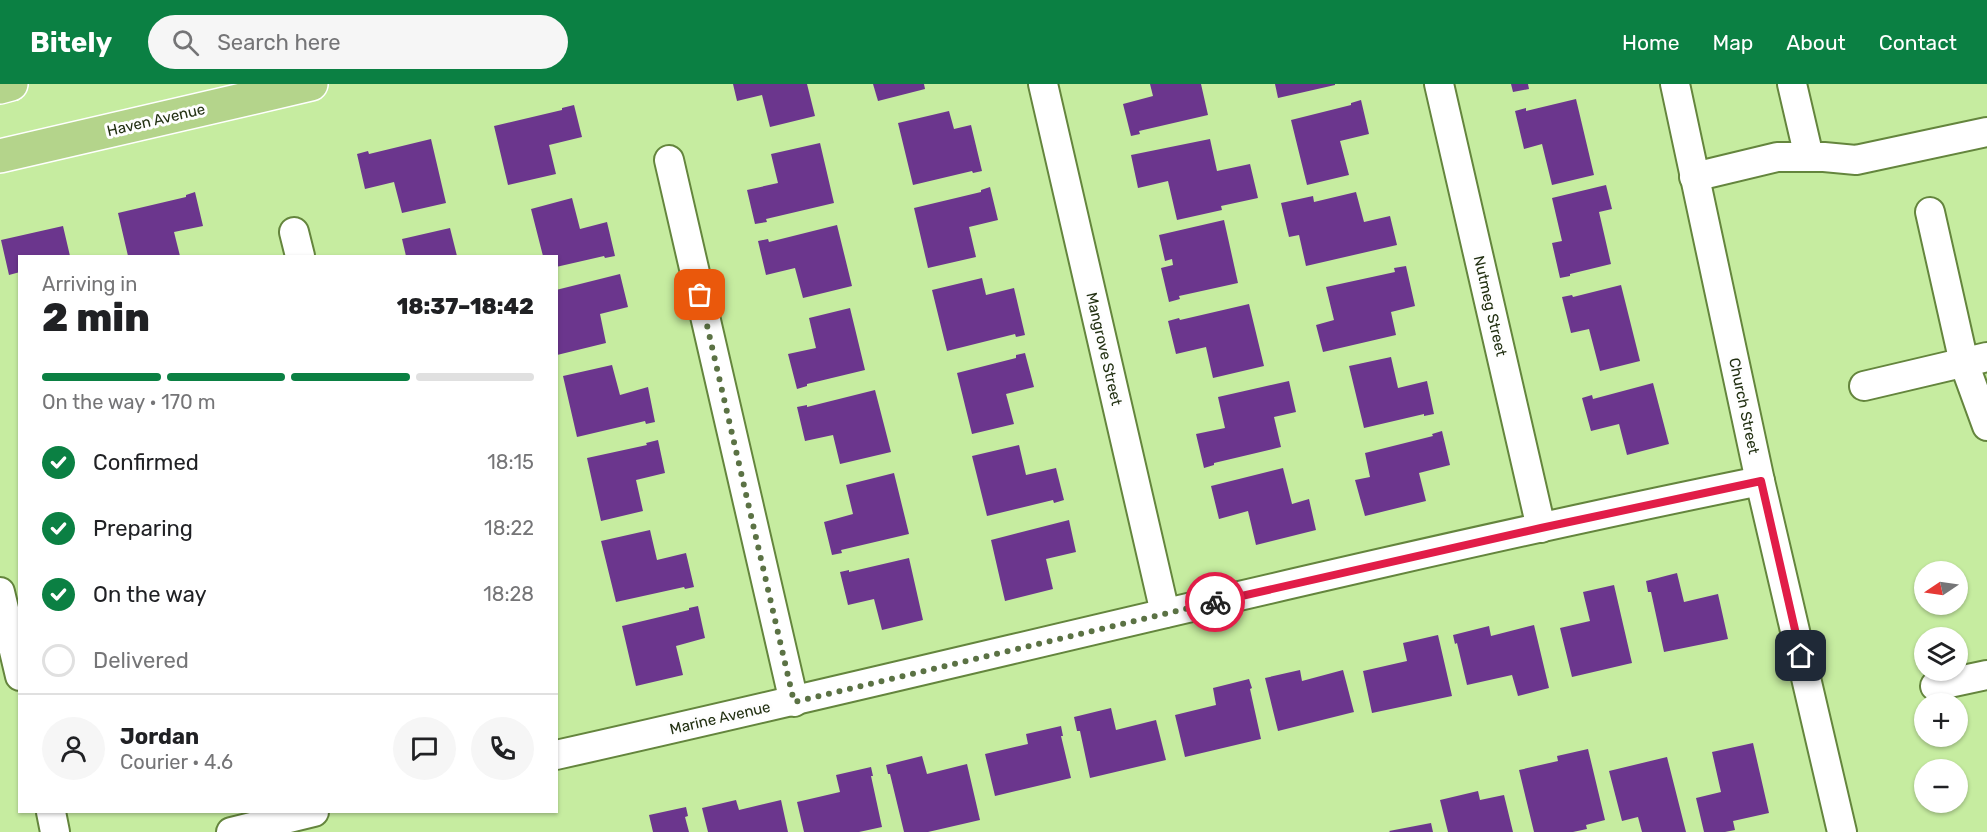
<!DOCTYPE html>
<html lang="en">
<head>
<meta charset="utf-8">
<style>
  :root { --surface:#fff; --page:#f6f6f6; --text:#202124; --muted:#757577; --line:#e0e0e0; --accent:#0b8043 }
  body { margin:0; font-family:Rubik,sans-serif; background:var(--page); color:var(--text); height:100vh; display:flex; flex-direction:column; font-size:22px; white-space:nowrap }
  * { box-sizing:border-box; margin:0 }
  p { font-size:20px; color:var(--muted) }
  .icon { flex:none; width:33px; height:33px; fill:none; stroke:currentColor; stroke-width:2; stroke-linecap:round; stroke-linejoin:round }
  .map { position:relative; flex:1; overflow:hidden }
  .sheet { position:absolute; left:18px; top:171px; width:540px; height:558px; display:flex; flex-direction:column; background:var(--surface); border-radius:0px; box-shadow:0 2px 4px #0004 }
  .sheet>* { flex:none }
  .needle { width:39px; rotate:257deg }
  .buttons { position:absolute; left:1914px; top:477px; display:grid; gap:12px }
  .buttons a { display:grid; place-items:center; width:54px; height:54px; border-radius:50%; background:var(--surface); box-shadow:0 2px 4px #0004; font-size:30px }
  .pin { position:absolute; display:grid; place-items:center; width:51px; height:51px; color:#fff; margin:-26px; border-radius:12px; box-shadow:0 3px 9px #0006 }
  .courier { position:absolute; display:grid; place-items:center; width:60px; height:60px; margin:-30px; border:4px solid #e11d48; border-radius:50%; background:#fff; color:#222; box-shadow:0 2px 8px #0007 }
  .headline em { font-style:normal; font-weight:800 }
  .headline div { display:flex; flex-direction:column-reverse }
  .headline { display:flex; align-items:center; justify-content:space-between; height:102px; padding:0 24px }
  h1 { font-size:39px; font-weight:800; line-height:45px }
  .bar { display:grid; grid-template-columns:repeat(4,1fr); gap:9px 6px; align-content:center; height:72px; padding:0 24px }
  .bar i { height:8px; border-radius:4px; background:var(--line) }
  .bar .active { background:var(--accent) }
  .bar p { grid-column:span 4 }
  .line { display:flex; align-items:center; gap:15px; padding:0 24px; border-top:2px solid var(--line) }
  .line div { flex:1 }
  .round { display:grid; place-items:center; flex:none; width:63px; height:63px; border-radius:32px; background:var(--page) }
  ol { padding:0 24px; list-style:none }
  li { display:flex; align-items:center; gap:18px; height:66px }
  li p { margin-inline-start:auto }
  li .icon { padding:6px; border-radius:50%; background:var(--accent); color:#fff; stroke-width:4 }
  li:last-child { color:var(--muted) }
  li i { width:33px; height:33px; border:3px solid var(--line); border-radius:50% }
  header { display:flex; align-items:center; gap:36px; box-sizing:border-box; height:84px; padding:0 30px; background:var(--accent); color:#fff }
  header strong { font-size:28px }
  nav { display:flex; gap:33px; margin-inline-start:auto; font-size:21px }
  .search { width:420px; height:54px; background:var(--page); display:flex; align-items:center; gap:15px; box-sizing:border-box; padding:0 21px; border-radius:33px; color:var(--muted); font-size:22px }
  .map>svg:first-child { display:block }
</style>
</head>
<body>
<header>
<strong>Bitely</strong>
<div class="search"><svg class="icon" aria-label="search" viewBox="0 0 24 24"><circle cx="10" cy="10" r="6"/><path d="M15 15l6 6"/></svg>Search here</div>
<nav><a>Home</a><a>Map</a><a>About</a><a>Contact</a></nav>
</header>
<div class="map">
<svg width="1987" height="748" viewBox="0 0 1987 748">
  <rect width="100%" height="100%" fill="#c6eca0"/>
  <g fill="#6b368d">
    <path d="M 733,0 L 807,0 L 815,32 L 770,43 L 762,11 L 737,17 Z"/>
    <path d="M 873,0 L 924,0 L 925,5 L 878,17 Z"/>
    <path d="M 1150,0 L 1201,0 L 1208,31 L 1139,47 L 1140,50 L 1131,52 L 1123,20 L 1153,12 Z"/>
    <path d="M 1275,0 L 1335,0 L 1335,1 L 1278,14 Z"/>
    <path d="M 1511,0 L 1528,0 L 1529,5 L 1513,8 Z"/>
    <path d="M 1576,15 L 1594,91 L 1552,101 L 1542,60 L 1524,65 L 1515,27 L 1526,24 L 1526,27 Z"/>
    <path d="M 1361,16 L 1369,50 L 1340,57 L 1349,91 L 1307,101 L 1291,36 L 1351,21 L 1351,19 Z"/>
    <path d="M 574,21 L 582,53 L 549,61 L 556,90 L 508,101 L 494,42 L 562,26 L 562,24 Z"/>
    <path d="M 949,27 L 954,45 L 971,41 L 982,87 L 973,89 L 972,87 L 913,101 L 898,39 Z"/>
    <path d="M 431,55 L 446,119 L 402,129 L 394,98 L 365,105 L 357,70 L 368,67 L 369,70 Z"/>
    <path d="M 1210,55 L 1217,87 L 1250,80 L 1258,114 L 1221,122 L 1222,126 L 1177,136 L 1168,97 L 1138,104 L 1131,71 Z"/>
    <path d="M 820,59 L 834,119 L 766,135 L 767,138 L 755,140 L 747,106 L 778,99 L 771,70 Z"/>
    <path d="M 1606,101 L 1612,125 L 1599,128 L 1611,180 L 1570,190 L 1570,192 L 1560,194 L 1552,159 L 1562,157 L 1552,114 Z"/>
    <path d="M 990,103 L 998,136 L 969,143 L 976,173 L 928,184 L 914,124 L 981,108 L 981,106 Z"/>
    <path d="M 195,108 L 203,142 L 174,148 L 180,172 L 128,172 L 118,129 L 186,113 L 186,111 Z"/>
    <path d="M 1356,108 L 1364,138 L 1390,132 L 1397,161 L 1306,182 L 1299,151 L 1289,153 L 1281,119 L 1313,112 L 1314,118 Z"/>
    <path d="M 572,114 L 580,145 L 607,138 L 615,172 L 605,174 L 604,172 L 556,183 L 556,172 L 543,172 L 531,125 Z"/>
    <path d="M 1224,136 L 1238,199 L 1179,212 L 1180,215 L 1169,218 L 1161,184 L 1173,181 L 1172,175 L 1165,177 L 1159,151 Z"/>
    <path d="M 837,141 L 852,202 L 803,214 L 795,184 L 766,191 L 758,157 L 768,155 L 769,158 Z"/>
    <path d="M 63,142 L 70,172 L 20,172 L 20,188 L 9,191 L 1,156 Z"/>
    <path d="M 450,144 L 457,172 L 406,172 L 402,155 Z"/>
    <path d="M 1406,182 L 1415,222 L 1391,228 L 1396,251 L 1323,268 L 1316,241 L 1334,236 L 1326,203 L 1395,188 L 1394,184 Z"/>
    <path d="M 620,190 L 628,223 L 600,230 L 606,259 L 557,271 L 556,206 Z"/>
    <path d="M 982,194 L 986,211 L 1014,204 L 1025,251 L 1016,253 L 1015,250 L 947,267 L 932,206 Z"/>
    <path d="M 1621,201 L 1640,277 L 1600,287 L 1589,245 L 1571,249 L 1562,213 L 1572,211 L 1573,213 Z"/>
    <path d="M 1249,220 L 1264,282 L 1213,294 L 1206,263 L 1176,270 L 1168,237 L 1179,234 L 1180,236 Z"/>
    <path d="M 850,224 L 865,286 L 807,300 L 807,302 L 797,305 L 788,270 L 816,264 L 809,234 Z"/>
    <path d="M 1025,269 L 1034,303 L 1006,310 L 1014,340 L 972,350 L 957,289 L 1016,274 L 1016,271 Z"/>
    <path d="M 1391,273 L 1398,304 L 1427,297 L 1434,330 L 1424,332 L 1424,330 L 1364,344 L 1349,282 Z"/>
    <path d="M 612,281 L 620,311 L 648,303 L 655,338 L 646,340 L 645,337 L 577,353 L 563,292 Z"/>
    <path d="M 1289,297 L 1296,328 L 1274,333 L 1281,363 L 1214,379 L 1214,381 L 1204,384 L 1196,350 L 1225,344 L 1218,313 Z"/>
    <path d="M 1653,299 L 1669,360 L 1627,371 L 1619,340 L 1591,347 L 1582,314 L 1592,311 L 1593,315 Z"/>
    <path d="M 875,306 L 891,368 L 840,380 L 833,351 L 805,357 L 797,323 L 807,321 L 807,323 Z"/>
    <path d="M 1442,347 L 1450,381 L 1419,389 L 1426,417 L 1365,432 L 1355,396 L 1370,393 L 1365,369 L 1433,352 L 1432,350 Z"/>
    <path d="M 658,356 L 665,389 L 636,396 L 643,427 L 601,437 L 587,374 L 647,361 L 646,359 Z"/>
    <path d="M 1019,361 L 1026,391 L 1056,384 L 1064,416 L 1054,419 L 1053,416 L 987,432 L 972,372 Z"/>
    <path d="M 1283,384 L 1292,420 L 1309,415 L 1316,446 L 1256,461 L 1248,427 L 1219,435 L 1211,402 Z"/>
    <path d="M 894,389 L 909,450 L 841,466 L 842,469 L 832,471 L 824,438 L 853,430 L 846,401 Z"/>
    <path d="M 1069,436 L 1076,468 L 1046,475 L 1053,505 L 1005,517 L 991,456 Z"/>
    <path d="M 650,446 L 657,476 L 686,469 L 694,503 L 685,505 L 684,503 L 616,518 L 601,457 Z"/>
    <path d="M 909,474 L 923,536 L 882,546 L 874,515 L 848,521 L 840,488 L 849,486 L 849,488 Z"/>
    <path d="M 1677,489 L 1684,518 L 1718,510 L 1728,555 L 1664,568 L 1651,508 L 1648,508 L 1646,497 Z"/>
    <path d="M 1614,501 L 1632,579 L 1572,593 L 1560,544 L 1590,537 L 1583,508 Z"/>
    <path d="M 698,522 L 705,554 L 676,562 L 683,591 L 636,602 L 622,542 L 689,526 L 689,524 Z"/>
    <path d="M 1534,541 L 1549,604 L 1518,612 L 1512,591 L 1467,601 L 1457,559 L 1455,560 L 1453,551 L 1489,542 L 1491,552 Z"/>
    <path d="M 1438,551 L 1452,612 L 1372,629 L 1363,587 L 1407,577 L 1403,559 Z"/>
    <path d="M 1300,586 L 1302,597 L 1343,586 L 1354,628 L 1278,647 L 1265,594 Z"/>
    <path d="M 1249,595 L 1252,604 L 1250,605 L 1261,655 L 1185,673 L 1175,631 L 1216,621 L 1213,604 Z"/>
    <path d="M 1111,624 L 1116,646 L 1156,636 L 1166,676 L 1090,694 L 1080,647 L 1077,647 L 1074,633 Z"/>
    <path d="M 1061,642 L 1063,652 L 1061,652 L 1071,694 L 995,712 L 985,670 L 1028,660 L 1026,650 Z"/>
    <path d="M 1753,659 L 1769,729 L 1733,737 L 1735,746 L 1725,748 L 1704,748 L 1696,714 L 1721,708 L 1712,668 Z"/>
    <path d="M 1588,665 L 1605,736 L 1586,741 L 1587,745 L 1573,748 L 1534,748 L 1519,686 L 1558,677 L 1557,672 Z"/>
    <path d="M 922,672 L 927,690 L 967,680 L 980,736 L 928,748 L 904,748 L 890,690 L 888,690 L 886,681 Z"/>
    <path d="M 1667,673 L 1686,748 L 1642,748 L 1638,733 L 1622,737 L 1609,687 Z"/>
    <path d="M 871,683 L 873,692 L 871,692 L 882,743 L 859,748 L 804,748 L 797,718 L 840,708 L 836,691 Z"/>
    <path d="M 1478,707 L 1480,716 L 1504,711 L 1513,748 L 1448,748 L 1440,716 Z"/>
    <path d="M 736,716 L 739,726 L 781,716 L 788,748 L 708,748 L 702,724 Z"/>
    <path d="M 686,723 L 688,732 L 685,733 L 689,748 L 653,748 L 649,731 Z"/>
    <path d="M 1431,739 L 1433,748 L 1390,748 L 1389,747 Z"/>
  </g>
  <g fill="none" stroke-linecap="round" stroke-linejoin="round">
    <defs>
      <g id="minor">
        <path d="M 1043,0 L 1165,529"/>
        <path d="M 1439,0 L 1541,444"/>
        <path d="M 1675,0 L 1760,397 L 1842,748"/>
        <path d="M 1792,0 L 1809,73"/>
        <path d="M 669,76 L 794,618"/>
        <path d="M 1694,93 L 1777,73 L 1824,73 L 1856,76 L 1987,48"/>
        <path d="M 1930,128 L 1964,279 L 1987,342"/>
        <path d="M 294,148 L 300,172"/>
        <path d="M 1864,302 L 1987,273"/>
        <path d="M 0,508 L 20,592"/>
        <path d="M 1935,602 L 1987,591"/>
        <path d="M 556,671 C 958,581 1357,479 1760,397"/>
        <path d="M 51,728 L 55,748"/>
        <path d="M 231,748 L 314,728"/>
      </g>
      <g id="major">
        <path d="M 0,3 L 11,0"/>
        <path d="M 0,72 L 311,0"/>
      </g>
    </defs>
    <use href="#minor" stroke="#64853d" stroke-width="32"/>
    <use href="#major" stroke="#fff" stroke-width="36"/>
    <use href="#minor" stroke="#fff" stroke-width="28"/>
    <use href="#major" stroke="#b4d48b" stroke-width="33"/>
  </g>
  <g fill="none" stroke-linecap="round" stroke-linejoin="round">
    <path stroke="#5b7244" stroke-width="6" stroke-dasharray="0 10.8" d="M 700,211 L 794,618 L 1215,518"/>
    <path stroke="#e11d48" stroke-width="8" d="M 1215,518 L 1541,444 L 1761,397 L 1801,572"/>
  </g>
  <g text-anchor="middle" stroke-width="6" stroke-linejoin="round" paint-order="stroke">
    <g font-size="15" fill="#223012" stroke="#fefefe">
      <text transform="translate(156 36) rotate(-13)" y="5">Haven Avenue</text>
      <text transform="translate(1490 222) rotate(77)" y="5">Nutmeg Street</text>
      <text transform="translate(1104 265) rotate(77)" y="5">Mangrove Street</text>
      <text transform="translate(1744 322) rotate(78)" y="5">Church Street</text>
      <text transform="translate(720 634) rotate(-13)" y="5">Marine Avenue</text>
    </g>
  </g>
</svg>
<div class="buttons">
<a><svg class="needle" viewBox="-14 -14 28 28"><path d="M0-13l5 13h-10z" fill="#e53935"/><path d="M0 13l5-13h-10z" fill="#757577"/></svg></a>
<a><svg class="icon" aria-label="layers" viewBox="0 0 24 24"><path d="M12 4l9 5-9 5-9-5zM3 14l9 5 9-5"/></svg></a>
<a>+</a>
<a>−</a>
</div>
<div class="pin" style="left:700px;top:211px;background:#ea580c"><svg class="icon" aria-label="bag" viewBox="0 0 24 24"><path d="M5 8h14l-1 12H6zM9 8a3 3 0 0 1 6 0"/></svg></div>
<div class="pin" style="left:1801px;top:572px;background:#1f2937"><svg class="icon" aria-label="home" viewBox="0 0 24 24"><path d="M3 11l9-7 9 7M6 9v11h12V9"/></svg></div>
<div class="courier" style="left:1215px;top:518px"><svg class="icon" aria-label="bike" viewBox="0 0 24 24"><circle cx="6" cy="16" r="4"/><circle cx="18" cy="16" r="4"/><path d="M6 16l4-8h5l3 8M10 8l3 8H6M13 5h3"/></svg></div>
<section class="sheet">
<div class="headline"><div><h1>2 min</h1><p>Arriving in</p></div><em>18:37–18:42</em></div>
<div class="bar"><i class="active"></i><i class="active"></i><i class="active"></i><i></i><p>On the way · 170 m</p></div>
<ol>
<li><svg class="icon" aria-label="check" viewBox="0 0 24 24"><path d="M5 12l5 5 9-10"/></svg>Confirmed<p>18:15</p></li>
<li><svg class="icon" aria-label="check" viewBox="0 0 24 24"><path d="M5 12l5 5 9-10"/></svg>Preparing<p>18:22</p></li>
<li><svg class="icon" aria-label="check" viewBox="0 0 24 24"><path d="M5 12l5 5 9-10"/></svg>On the way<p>18:28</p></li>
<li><i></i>Delivered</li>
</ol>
<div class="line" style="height:108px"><a class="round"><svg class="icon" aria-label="person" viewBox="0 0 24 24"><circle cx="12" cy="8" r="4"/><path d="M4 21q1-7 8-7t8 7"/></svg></a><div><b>Jordan</b><p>Courier · 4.6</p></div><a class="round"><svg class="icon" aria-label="chat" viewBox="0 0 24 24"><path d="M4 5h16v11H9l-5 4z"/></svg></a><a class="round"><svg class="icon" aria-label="phone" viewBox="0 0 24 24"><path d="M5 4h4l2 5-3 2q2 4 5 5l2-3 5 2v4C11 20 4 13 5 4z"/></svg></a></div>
</section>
</div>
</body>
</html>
